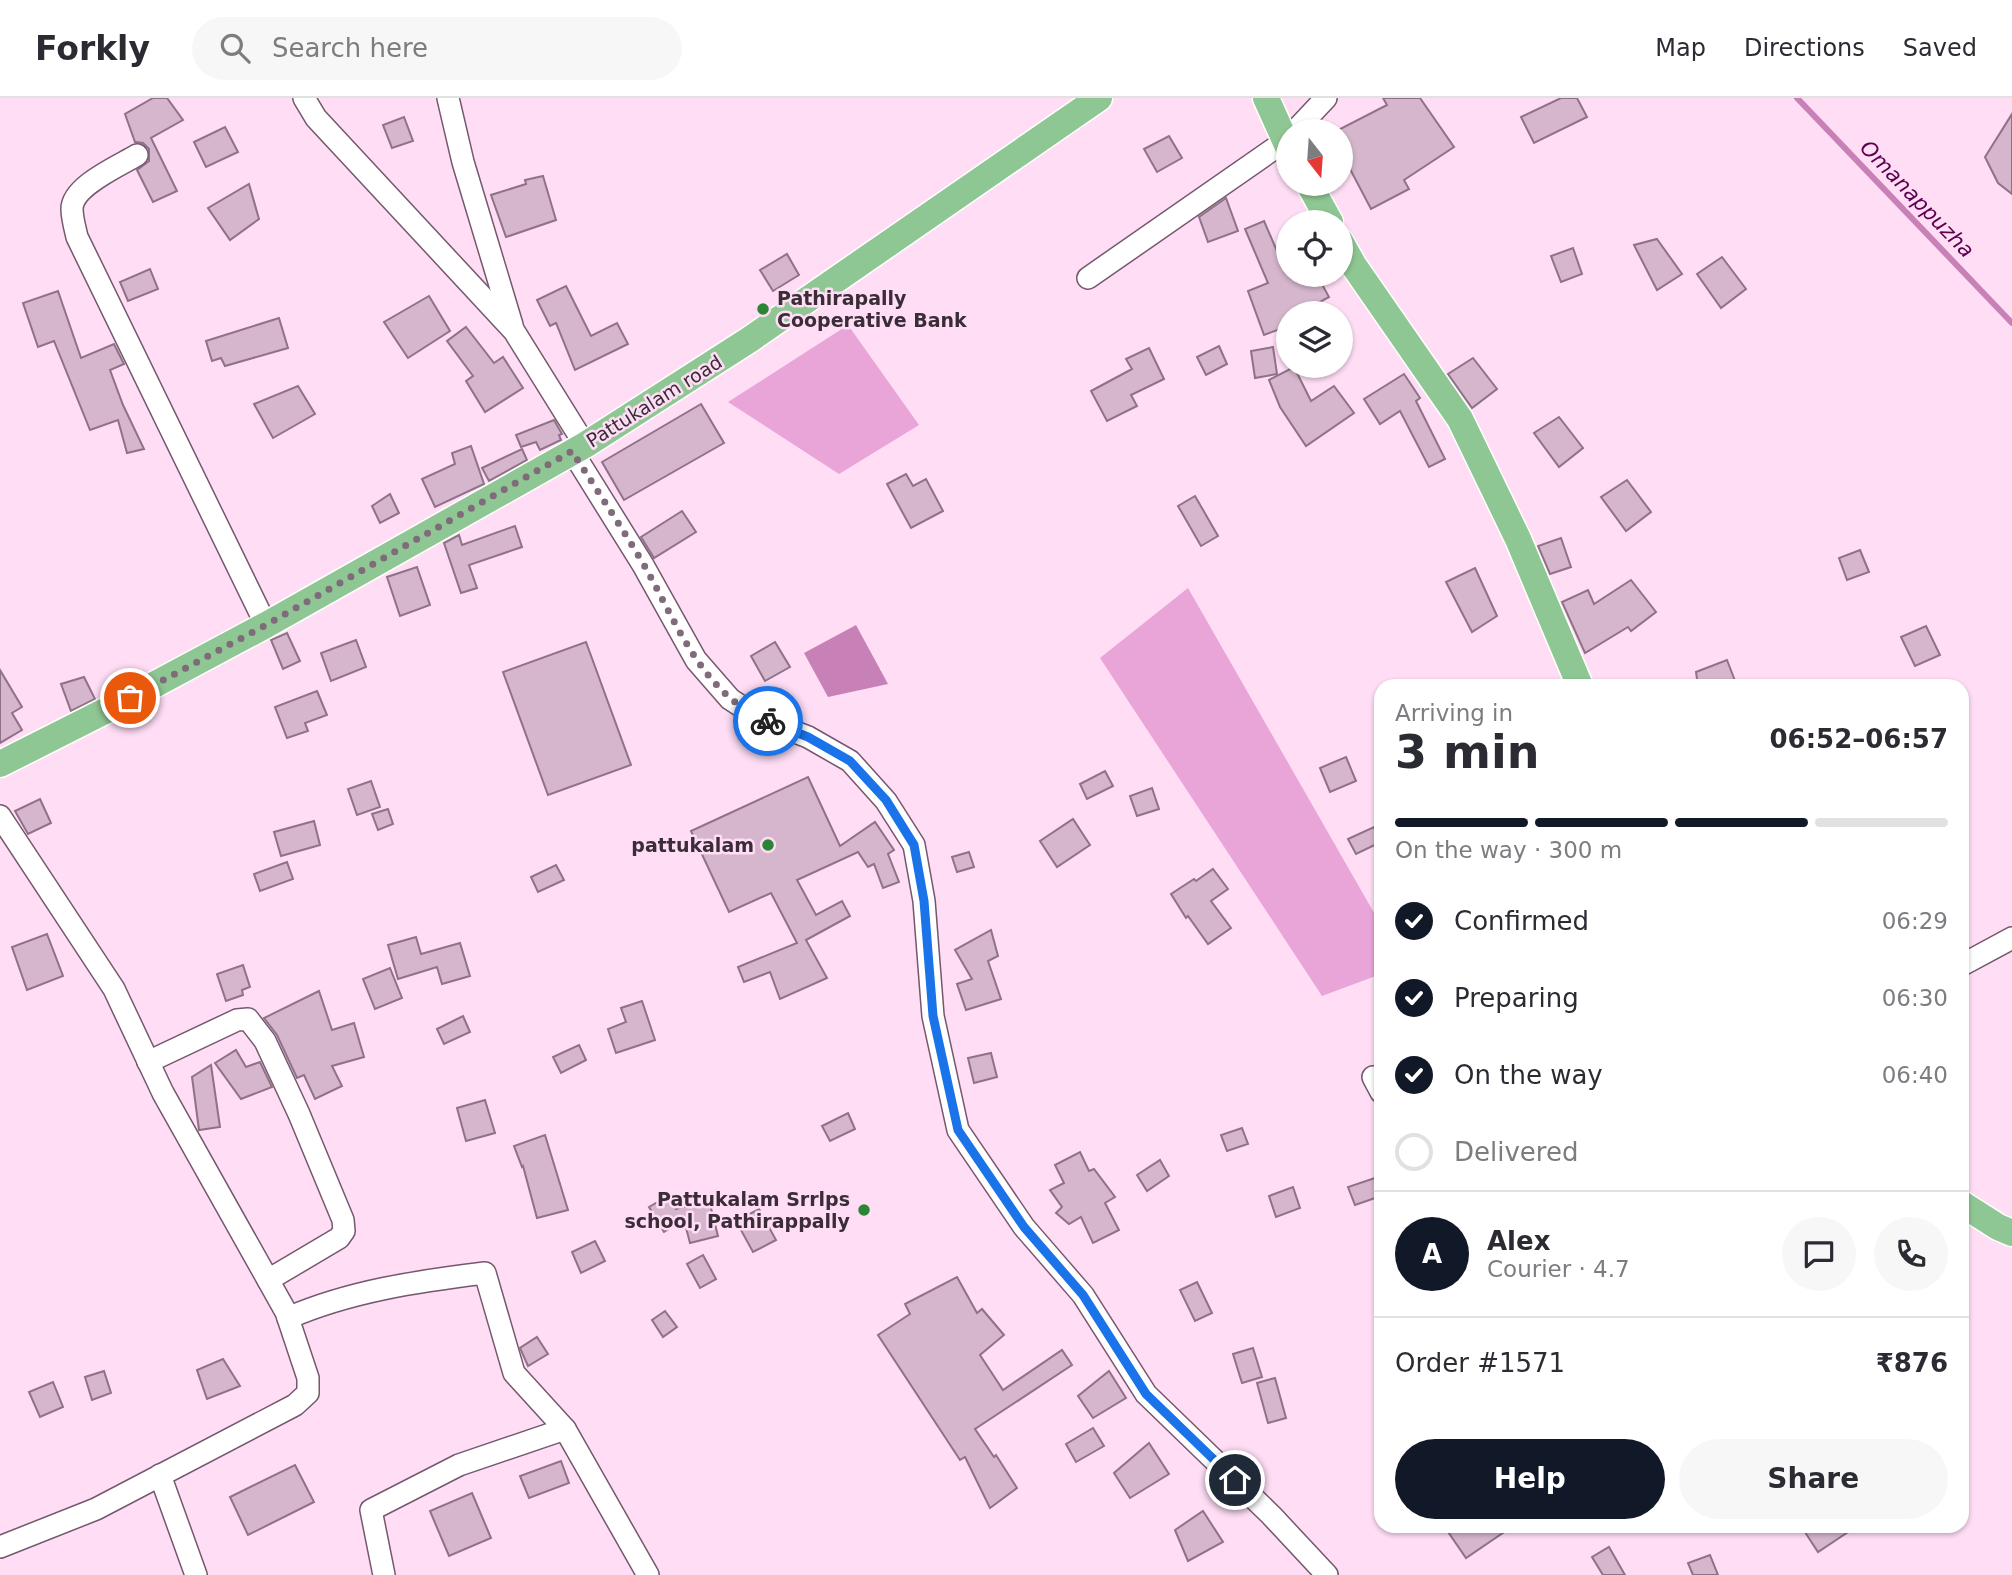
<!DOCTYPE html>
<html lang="en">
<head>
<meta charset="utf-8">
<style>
  :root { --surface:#fff; --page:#f7f7f7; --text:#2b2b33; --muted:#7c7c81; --line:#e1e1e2; --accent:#111827 }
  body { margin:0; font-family:"DejaVu Sans",sans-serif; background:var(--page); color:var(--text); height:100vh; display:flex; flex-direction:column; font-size:26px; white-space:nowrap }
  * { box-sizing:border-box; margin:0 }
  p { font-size:23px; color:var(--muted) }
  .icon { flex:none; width:38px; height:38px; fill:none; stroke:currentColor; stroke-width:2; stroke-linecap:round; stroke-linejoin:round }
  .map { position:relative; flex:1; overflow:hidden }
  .side { position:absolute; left:1374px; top:581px; width:595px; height:854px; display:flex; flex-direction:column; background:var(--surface); border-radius:21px; box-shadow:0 2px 5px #0004 }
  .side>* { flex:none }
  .needle { width:46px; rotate:163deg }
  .fabs { position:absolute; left:1276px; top:21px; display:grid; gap:14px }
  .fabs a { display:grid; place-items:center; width:77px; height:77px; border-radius:50%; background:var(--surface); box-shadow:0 2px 5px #0004; font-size:35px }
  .pin { position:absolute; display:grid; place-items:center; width:60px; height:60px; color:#fff; margin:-30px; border:4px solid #fff; border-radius:50%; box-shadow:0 2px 7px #0007 }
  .courier { position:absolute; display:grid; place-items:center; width:70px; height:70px; margin:-35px; border:5px solid #1a73e8; border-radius:50%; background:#fff; color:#222; box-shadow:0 2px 9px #0007 }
  .overview em { font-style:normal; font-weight:700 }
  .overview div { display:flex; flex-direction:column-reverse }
  .overview { display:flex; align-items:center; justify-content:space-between; height:119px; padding:0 21px }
  h1 { font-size:46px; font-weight:700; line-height:52px }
  .bar { display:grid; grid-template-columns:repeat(4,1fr); gap:10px 7px; align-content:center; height:84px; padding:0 21px }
  .bar i { height:9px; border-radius:5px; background:var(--line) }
  .bar .current { background:var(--accent) }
  .bar p { grid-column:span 4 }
  .line { display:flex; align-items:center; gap:18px; padding:0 21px; border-top:2px solid var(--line) }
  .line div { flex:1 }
  .round { display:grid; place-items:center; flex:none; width:74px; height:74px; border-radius:37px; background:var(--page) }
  ol { padding:0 21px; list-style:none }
  li { display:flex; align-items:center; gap:21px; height:77px }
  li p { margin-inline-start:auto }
  li .icon { padding:7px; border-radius:50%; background:var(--accent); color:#fff; stroke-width:4 }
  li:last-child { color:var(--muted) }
  li i { width:38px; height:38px; border:4px solid var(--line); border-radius:50% }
  .primary-button { display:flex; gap:14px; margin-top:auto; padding:14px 21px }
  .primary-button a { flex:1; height:80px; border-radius:42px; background:var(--accent); color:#fff; font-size:28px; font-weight:700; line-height:80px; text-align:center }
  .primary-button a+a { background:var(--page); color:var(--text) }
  header { display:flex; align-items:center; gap:42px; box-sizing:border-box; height:98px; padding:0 35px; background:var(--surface); border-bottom:2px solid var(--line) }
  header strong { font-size:33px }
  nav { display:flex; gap:38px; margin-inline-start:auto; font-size:24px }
  .search { width:490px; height:63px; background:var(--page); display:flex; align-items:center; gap:18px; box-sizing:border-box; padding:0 24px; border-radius:38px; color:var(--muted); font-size:26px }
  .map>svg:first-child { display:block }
</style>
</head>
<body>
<header>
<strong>Forkly</strong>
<div class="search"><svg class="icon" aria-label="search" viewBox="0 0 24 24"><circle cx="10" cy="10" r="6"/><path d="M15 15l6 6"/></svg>Search here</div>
<nav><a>Map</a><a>Directions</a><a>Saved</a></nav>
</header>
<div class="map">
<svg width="2012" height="1477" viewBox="0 0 2012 1477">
  <rect width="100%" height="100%" fill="#feddf5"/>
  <g fill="#e9a5d8">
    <path d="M 848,227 L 919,327 L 839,376 L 728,304 Z"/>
    <path d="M 1188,490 L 1381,827 L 1381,876 L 1322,898 L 1100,560 Z"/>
  </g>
  <path fill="#c881b7" d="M 856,527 L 888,586 L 828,599 L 804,555 Z"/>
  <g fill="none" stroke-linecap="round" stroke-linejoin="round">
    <path stroke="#c881b7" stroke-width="6" d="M 1797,0 L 2012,225"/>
  </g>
  <g fill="#d5b6cd" stroke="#8f7287" stroke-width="2">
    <path d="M 153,0 L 167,0 L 183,22 L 151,40 L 177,93 L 153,104 L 137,72 L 149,63 L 149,51 L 143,45 L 135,44 L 125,16 Z"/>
    <path d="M 1383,0 L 1420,0 L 1454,49 L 1404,82 L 1409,91 L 1371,111 L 1340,52 L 1340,31 L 1387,7 Z"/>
    <path d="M 1561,0 L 1577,0 L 1587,19 L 1534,45 L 1521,19 Z"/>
    <path d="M 2012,16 L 2012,96 L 1998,85 L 1985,59 Z"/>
    <path d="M 404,19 L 413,43 L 392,50 L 383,27 Z"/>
    <path d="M 225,29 L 238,54 L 206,69 L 194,44 Z"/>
    <path d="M 1169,38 L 1182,60 L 1157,74 L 1144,51 Z"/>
    <path d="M 543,78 L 556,122 L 506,139 L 491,97 L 526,86 L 525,82 Z"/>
    <path d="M 249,86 L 259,121 L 230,142 L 208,110 Z"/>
    <path d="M 1226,100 L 1238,133 L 1208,144 L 1199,119 Z"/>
    <path d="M 1264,123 L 1283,167 L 1288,164 L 1288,177 L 1317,177 L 1329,199 L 1300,215 L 1288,215 L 1288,228 L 1264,237 L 1248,193 L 1268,185 L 1245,131 Z"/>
    <path d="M 1657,141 L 1682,176 L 1657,192 L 1634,147 Z"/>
    <path d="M 1573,150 L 1582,176 L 1561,184 L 1551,158 Z"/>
    <path d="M 787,156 L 799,177 L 773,193 L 760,172 Z"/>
    <path d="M 1722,159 L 1746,191 L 1721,210 L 1697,176 Z"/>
    <path d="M 150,171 L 158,191 L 128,203 L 120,184 Z"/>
    <path d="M 566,188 L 591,238 L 617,225 L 628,246 L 575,272 L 556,225 L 550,228 L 537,202 Z"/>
    <path d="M 58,193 L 81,260 L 114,246 L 124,266 L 110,272 L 123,307 L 144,351 L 127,355 L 118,322 L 90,332 L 54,243 L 38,249 L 23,205 Z"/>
    <path d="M 429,198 L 450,233 L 408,260 L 384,224 Z"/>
    <path d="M 279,220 L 288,250 L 225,268 L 221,260 L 212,263 L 206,243 Z"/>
    <path d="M 466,229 L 494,265 L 503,259 L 523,290 L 485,314 L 466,283 L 473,278 L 447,243 Z"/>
    <path d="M 1219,248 L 1227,266 L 1206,277 L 1197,259 Z"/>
    <path d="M 1273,249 L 1277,276 L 1255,280 L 1251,253 Z"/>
    <path d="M 1149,250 L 1164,281 L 1131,297 L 1137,308 L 1107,323 L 1091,293 L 1132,271 L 1126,261 Z"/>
    <path d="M 1473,260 L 1497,291 L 1472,310 L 1448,276 Z"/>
    <path d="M 1294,269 L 1311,303 L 1334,288 L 1354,315 L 1306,348 L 1280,309 L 1269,282 Z"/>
    <path d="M 1404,276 L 1420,300 L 1416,303 L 1445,361 L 1429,369 L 1400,313 L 1380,326 L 1364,301 Z"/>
    <path d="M 298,288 L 315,316 L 273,340 L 254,306 Z"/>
    <path d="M 701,306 L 724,345 L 624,402 L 602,364 Z"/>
    <path d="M 1559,319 L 1583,350 L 1559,369 L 1534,335 Z"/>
    <path d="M 554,322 L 562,336 L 559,337 L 561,342 L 540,352 L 536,344 L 521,349 L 516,337 Z"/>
    <path d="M 471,348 L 484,386 L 435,409 L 422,381 L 455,366 L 452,355 Z"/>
    <path d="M 522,351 L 527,362 L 489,383 L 482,370 Z"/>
    <path d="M 906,376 L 913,388 L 926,381 L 943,413 L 911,430 L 887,386 Z"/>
    <path d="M 1627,382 L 1651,414 L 1626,433 L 1601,399 Z"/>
    <path d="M 390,396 L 399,415 L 380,425 L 372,408 Z"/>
    <path d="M 1195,398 L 1218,438 L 1201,448 L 1178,408 Z"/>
    <path d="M 682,413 L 696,434 L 654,460 L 641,439 Z"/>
    <path d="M 515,428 L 522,449 L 469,467 L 477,490 L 461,495 L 444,445 L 459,437 L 462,447 Z"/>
    <path d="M 1561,440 L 1571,469 L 1550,476 L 1538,448 Z"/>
    <path d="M 1860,452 L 1869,474 L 1847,482 L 1839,460 Z"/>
    <path d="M 417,469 L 430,507 L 400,518 L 387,479 Z"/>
    <path d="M 1475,470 L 1497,518 L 1472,534 L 1446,484 Z"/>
    <path d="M 1631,482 L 1656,514 L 1631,533 L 1628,529 L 1585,555 L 1562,504 L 1588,492 L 1594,506 Z"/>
    <path d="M 1926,528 L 1940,557 L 1915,568 L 1901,539 Z"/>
    <path d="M 287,535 L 300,563 L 283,571 L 271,542 Z"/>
    <path d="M 356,542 L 366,569 L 331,583 L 321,555 Z"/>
    <path d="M 586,544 L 631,667 L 548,697 L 503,574 Z"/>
    <path d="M 775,544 L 790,569 L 765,583 L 751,558 Z"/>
    <path d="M 1727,562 L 1737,588 L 1698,588 L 1696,574 Z"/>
    <path d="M 0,572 L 22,609 L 12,615 L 22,632 L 0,645 Z"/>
    <path d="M 84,579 L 95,601 L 71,613 L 61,586 Z"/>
    <path d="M 317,593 L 327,617 L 305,625 L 308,633 L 287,640 L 275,609 Z"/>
    <path d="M 1346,659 L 1356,683 L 1330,694 L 1320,670 Z"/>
    <path d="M 1105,673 L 1113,688 L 1087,701 L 1080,686 Z"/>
    <path d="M 808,679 L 840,748 L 875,724 L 894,752 L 888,756 L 899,784 L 883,790 L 874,766 L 868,769 L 858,754 L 797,782 L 816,817 L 842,803 L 850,818 L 806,842 L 827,880 L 780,901 L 770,874 L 744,884 L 738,869 L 797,845 L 771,795 L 729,814 L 691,733 Z"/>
    <path d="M 371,683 L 380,709 L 357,717 L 348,691 Z"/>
    <path d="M 1152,690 L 1159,711 L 1137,718 L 1130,698 Z"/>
    <path d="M 40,701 L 51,725 L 28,736 L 15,713 Z"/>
    <path d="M 388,711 L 393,726 L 378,732 L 372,716 Z"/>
    <path d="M 1073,721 L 1090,747 L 1057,769 L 1040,743 Z"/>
    <path d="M 314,723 L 320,747 L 281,758 L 274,734 Z"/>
    <path d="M 1374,729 L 1381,744 L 1356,756 L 1348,741 Z"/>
    <path d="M 969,754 L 974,769 L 957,774 L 952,759 Z"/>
    <path d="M 287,764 L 293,781 L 260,793 L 254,776 Z"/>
    <path d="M 556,767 L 564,782 L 538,794 L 531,779 Z"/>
    <path d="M 1213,771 L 1228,791 L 1211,803 L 1231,830 L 1208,846 L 1188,818 L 1186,820 L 1171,796 L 1194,781 L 1196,783 Z"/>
    <path d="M 991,832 L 998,858 L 988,863 L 1001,901 L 966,912 L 957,886 L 972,881 L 955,852 Z"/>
    <path d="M 47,836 L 63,878 L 27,892 L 12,849 Z"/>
    <path d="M 416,839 L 421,856 L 460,845 L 470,878 L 442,886 L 437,869 L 398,881 L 388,847 Z"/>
    <path d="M 243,867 L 250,889 L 242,892 L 243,897 L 226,903 L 217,876 Z"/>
    <path d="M 390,870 L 402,900 L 375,911 L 363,881 Z"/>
    <path d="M 319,893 L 332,932 L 354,925 L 364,959 L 332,968 L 342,988 L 315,1001 L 304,977 L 297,980 L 277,937 L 264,920 Z"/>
    <path d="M 642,903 L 655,942 L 616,955 L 608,931 L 626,924 L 621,910 Z"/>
    <path d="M 463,918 L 470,934 L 444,946 L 437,931 Z"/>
    <path d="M 579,947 L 586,962 L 561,975 L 553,959 Z"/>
    <path d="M 236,952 L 246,969 L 260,964 L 272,989 L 241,1001 L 215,965 Z"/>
    <path d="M 991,955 L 997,979 L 974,985 L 968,960 Z"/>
    <path d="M 211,967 L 220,1029 L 199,1032 L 192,979 Z"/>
    <path d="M 485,1002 L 495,1035 L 466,1043 L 457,1010 Z"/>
    <path d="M 848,1015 L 855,1031 L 830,1043 L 822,1028 Z"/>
    <path d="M 1242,1030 L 1248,1046 L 1227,1053 L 1221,1037 Z"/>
    <path d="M 545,1037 L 568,1112 L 537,1120 L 523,1068 L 522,1069 L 514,1048 Z"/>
    <path d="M 1080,1054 L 1089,1073 L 1094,1071 L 1115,1099 L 1105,1105 L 1119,1132 L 1093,1145 L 1081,1119 L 1069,1126 L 1056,1115 L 1062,1109 L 1050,1092 L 1064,1085 L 1055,1067 Z"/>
    <path d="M 1160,1062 L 1169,1078 L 1147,1093 L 1137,1077 Z"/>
    <path d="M 1381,1078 L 1381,1098 L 1355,1107 L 1348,1089 Z"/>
    <path d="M 1293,1089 L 1300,1110 L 1276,1119 L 1269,1098 Z"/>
    <path d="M 668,1098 L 676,1111 L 709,1102 L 718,1138 L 690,1145 L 684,1122 L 664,1134 L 649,1109 Z"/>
    <path d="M 759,1111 L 776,1142 L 753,1154 L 736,1123 Z"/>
    <path d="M 595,1143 L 605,1163 L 581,1175 L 572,1154 Z"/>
    <path d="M 703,1157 L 716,1181 L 700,1190 L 687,1166 Z"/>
    <path d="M 957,1179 L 977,1215 L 982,1211 L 1004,1237 L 980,1257 L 1003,1292 L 1062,1252 L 1072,1267 L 975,1331 L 994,1359 L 996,1357 L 1017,1390 L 990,1410 L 965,1359 L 960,1362 L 878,1237 L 910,1216 L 905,1206 Z"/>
    <path d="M 1197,1184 L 1212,1215 L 1195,1223 L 1180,1192 Z"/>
    <path d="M 665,1213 L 677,1229 L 663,1239 L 652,1222 Z"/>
    <path d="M 537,1239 L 548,1256 L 528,1268 L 520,1250 Z"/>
    <path d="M 1253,1250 L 1262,1279 L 1242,1285 L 1233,1256 Z"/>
    <path d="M 223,1261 L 240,1288 L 207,1301 L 197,1272 Z"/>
    <path d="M 104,1273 L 111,1295 L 92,1302 L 85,1279 Z"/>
    <path d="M 1109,1273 L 1126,1300 L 1093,1320 L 1078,1298 Z"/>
    <path d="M 1275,1280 L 1286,1320 L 1268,1325 L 1257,1285 Z"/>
    <path d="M 53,1284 L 63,1309 L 40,1319 L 29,1294 Z"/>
    <path d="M 1093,1330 L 1104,1348 L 1076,1364 L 1066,1346 Z"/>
    <path d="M 1149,1345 L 1169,1376 L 1130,1400 L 1114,1375 Z"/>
    <path d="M 561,1363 L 569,1385 L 529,1400 L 520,1378 Z"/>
    <path d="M 295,1367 L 314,1404 L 248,1437 L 230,1399 Z"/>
    <path d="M 472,1395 L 491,1440 L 449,1458 L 430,1413 Z"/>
    <path d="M 1203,1413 L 1223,1444 L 1188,1463 L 1175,1432 Z"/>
    <path d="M 1444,1428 L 1513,1428 L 1466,1460 Z"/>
    <path d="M 1801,1428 L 1857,1428 L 1818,1454 Z"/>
    <path d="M 1609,1449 L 1625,1477 L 1603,1477 L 1592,1459 Z"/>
    <path d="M 1710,1457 L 1718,1477 L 1693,1477 L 1688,1465 Z"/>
  </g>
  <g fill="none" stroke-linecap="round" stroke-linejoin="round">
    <defs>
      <g id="minor">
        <path d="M 304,0 L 316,20 L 514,233 L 585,347"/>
        <path d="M 448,0 L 463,64 L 512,227"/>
        <path d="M 1295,33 L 1326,0"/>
        <path d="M 137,57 C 119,68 72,88 72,111 C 72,120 75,130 77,139 L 266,527"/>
        <path d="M 1088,180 L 1288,41"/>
        <path d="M 572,353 L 643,467 L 696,562 L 730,601 L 759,620 L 808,639 L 850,663 L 886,703 L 914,747 L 924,803 L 933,918 L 958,1032 L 1024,1129 L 1083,1197 L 1146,1296 L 1271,1417 L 1327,1477"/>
        <path d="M 0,718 L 114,891 L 163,995 L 286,1214 L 308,1280 L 308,1295 L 295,1307 L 96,1411 L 0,1449"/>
        <path d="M 1962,867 L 2012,840"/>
        <path d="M 148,964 L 237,922 L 248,921 L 265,943 L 299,1016 L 343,1122 L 344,1133 L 339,1140 L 268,1182"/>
        <path d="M 1373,979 L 1381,994"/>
        <path d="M 288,1220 C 350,1193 419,1183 485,1175 L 514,1275 L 565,1331 L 459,1367 L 371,1412 L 384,1477"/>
        <path d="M 565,1331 L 648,1477"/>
        <path d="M 160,1377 L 196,1477"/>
      </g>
      <g id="major">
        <path d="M 1266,0 L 1288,49"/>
        <path d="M 1309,86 L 1330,124"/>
        <path d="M 1340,143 L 1354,168 L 1460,321 L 1518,441 L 1580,588"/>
        <path d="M 0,666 L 107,612 L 266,527 L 585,347 L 749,242 L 1099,0"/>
        <path d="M 1962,1106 L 1998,1129 L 2012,1135"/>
      </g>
    </defs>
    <use href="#minor" stroke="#74586d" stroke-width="24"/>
    <use href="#major" stroke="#fff" stroke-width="29"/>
    <use href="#minor" stroke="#fff" stroke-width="21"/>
    <use href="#major" stroke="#8fc794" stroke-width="26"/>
  </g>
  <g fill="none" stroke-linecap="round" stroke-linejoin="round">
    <path stroke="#7f6b7a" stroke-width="7" stroke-dasharray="0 12.6" d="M 130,600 L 266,527 L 572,353 C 596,391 621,428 644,467 C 676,523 702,597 768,623"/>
    <path stroke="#1a73e8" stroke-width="9" d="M 768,623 L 808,639 L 850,663 L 886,702 L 914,747 L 924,803 L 933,918 L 958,1032 L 1024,1129 L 1083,1197 L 1146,1296 L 1235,1382"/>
  </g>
  <g fill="#2b8535" stroke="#feddf5" stroke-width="2.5">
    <circle cx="763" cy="211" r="7"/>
    <circle cx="768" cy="747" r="7"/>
    <circle cx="864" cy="1112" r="7"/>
  </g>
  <g text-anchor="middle" stroke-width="5" stroke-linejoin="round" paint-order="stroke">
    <g font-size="19" font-weight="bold" fill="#3a2d37" stroke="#feddf5" text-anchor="end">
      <text x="777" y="207" text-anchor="start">Pathirapally<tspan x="777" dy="22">Cooperative Bank</tspan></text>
      <text x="754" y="754">pattukalam</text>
      <text x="850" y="1108">Pattukalam Srrlps<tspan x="850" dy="22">school, Pathirappally</tspan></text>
    </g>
    <g font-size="19" fill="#3a2d37" stroke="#feddf5">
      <text transform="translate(654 303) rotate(-32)" y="7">Pattukalam road</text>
    </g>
    <g font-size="21" font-style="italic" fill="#5c014f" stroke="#feddf5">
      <text transform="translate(1917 101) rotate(46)" y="7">Omanappuzha</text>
    </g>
  </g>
</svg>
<div class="fabs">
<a><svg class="needle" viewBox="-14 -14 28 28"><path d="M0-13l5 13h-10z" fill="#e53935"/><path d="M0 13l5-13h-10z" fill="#7c7c81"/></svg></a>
<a><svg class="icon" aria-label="locate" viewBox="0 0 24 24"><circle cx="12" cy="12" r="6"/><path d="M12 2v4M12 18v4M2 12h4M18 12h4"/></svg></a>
<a><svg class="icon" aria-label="layers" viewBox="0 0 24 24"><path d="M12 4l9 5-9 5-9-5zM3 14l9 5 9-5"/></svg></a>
</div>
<div class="pin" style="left:130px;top:600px;background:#ea580c"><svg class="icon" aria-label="bag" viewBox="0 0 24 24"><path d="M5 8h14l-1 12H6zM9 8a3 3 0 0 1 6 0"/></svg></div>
<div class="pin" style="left:1235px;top:1382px;background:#1f2937"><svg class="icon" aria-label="home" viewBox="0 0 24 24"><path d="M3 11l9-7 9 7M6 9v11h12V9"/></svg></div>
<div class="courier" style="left:768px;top:623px"><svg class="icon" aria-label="bike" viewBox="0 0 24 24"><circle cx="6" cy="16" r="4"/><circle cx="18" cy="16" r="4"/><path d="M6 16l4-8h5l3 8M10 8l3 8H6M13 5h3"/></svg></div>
<section class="side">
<div class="overview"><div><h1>3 min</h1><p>Arriving in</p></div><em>06:52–06:57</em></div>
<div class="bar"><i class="current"></i><i class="current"></i><i class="current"></i><i></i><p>On the way · 300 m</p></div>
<ol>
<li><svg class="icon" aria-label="check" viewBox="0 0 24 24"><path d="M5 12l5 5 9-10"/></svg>Confirmed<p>06:29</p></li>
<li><svg class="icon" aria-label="check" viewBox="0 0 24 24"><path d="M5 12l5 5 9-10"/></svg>Preparing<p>06:30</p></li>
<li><svg class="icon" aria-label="check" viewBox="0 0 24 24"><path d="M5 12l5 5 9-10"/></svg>On the way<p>06:40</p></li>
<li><i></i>Delivered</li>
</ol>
<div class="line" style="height:126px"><b class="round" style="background:var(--accent);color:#fff">A</b><div><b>Alex</b><p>Courier · 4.7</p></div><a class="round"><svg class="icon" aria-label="chat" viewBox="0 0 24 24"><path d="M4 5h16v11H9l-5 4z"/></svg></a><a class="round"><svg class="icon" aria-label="phone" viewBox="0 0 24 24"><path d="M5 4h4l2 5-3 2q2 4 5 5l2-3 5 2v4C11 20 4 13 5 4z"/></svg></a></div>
<div class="line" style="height:91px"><div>Order #1571</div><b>₹876</b></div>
<div class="primary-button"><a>Help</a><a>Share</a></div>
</section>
</div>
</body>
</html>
